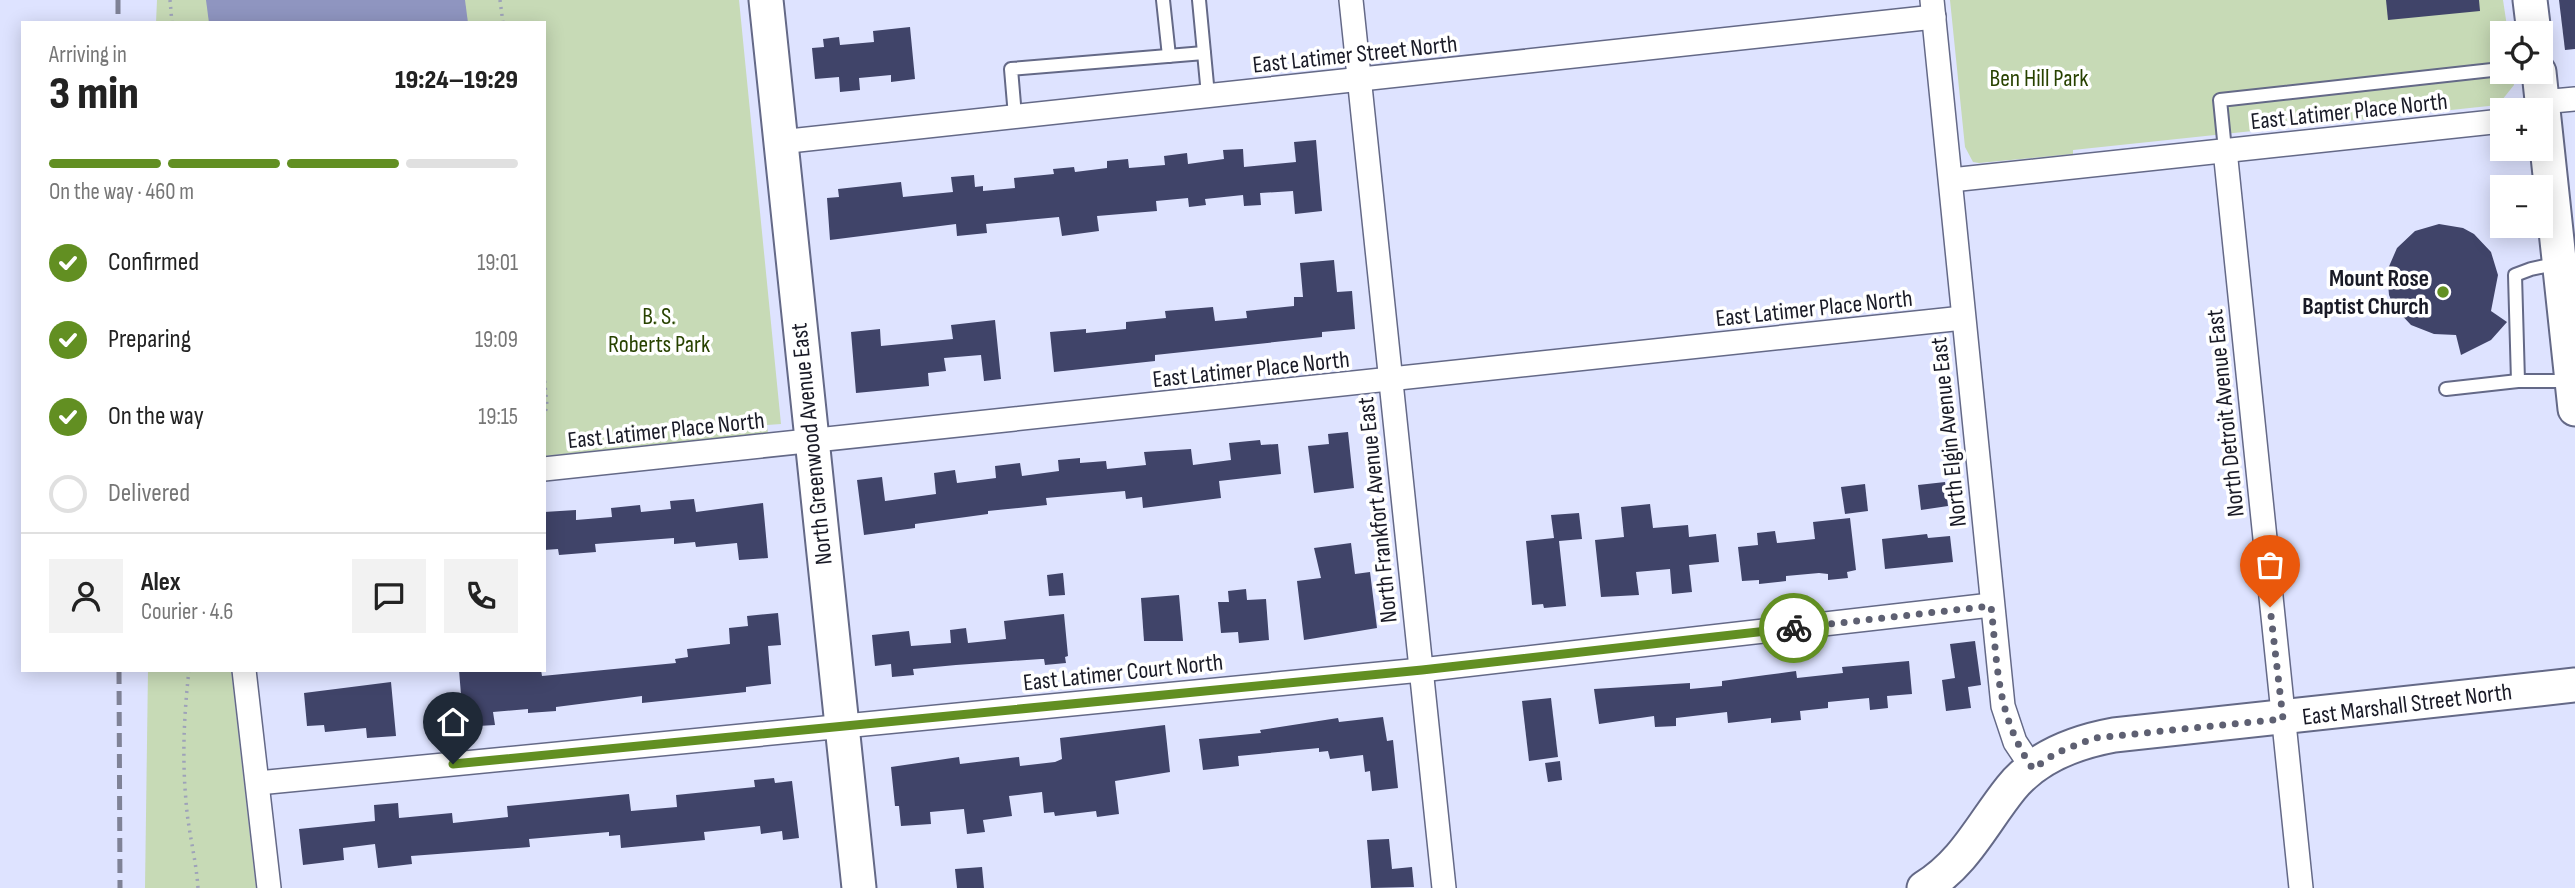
<!DOCTYPE html>
<html lang="en">
<head>
<meta charset="utf-8">
<style>
  :root { --surface:#fff; --page:#f2f2f2; --text:#222; --muted:#767676; --line:#e0e0e0; --accent:#628f22 }
  body { margin:0; font-family:"Sofia Sans Condensed",sans-serif; background:var(--page); color:var(--text); height:100vh; display:flex; flex-direction:column; font-size:26px; white-space:nowrap }
  * { box-sizing:border-box; margin:0 }
  p { font-size:23px; color:var(--muted) }
  .icon { flex:none; width:38px; height:38px; fill:none; stroke:currentColor; stroke-width:2; stroke-linecap:round; stroke-linejoin:round }
  .map { position:relative; flex:1; overflow:hidden }
  .drawer { position:absolute; left:21px; top:21px; width:525px; height:651px; display:flex; flex-direction:column; background:var(--surface); border-radius:0px; box-shadow:0 4px 18px #0003 }
  .drawer>* { flex:none }
  .controls { position:absolute; left:2490px; top:21px; display:grid; gap:14px }
  .controls a { display:grid; place-items:center; width:63px; height:63px; border-radius:0px; background:var(--surface); box-shadow:0 4px 18px #0003; font-size:35px }
  .pin { position:absolute; display:grid; place-items:center; width:60px; height:60px; color:#fff; margin:-72px -30px; border-radius:50% 50% 50% 0; rotate:-45deg; box-shadow:0 0 7px #0007 }
  .pin .icon { rotate:45deg }
  .courier { position:absolute; display:grid; place-items:center; width:70px; height:70px; margin:-35px; border:5px solid #628f22; border-radius:50%; background:#fff; color:#222; box-shadow:0 2px 9px #0007 }
  .head em { font-style:normal; font-weight:800 }
  .head div { display:flex; flex-direction:column-reverse }
  .head { display:flex; align-items:center; justify-content:space-between; height:119px; padding:0 28px }
  h1 { font-size:46px; font-weight:800; line-height:52px }
  .bar { display:grid; grid-template-columns:repeat(4,1fr); gap:10px 7px; align-content:center; height:84px; padding:0 28px }
  .bar i { height:9px; border-radius:5px; background:var(--line) }
  .bar .on { background:var(--accent) }
  .bar p { grid-column:span 4 }
  .line { display:flex; align-items:center; gap:18px; padding:0 28px; border-top:2px solid var(--line) }
  .line div { flex:1 }
  .round { display:grid; place-items:center; flex:none; width:74px; height:74px; border-radius:0px; background:var(--page) }
  ol { padding:0 28px; list-style:none }
  li { display:flex; align-items:center; gap:21px; height:77px }
  li p { margin-inline-start:auto }
  li .icon { padding:7px; border-radius:50%; background:var(--accent); color:#fff; stroke-width:4 }
  li:last-child { color:var(--muted) }
  li i { width:38px; height:38px; border:4px solid var(--line); border-radius:50% }
  .map>svg:first-child { display:block }
</style>
</head>
<body>
<div class="map">
<svg width="2575" height="888" viewBox="0 0 2575 888">
  <rect width="100%" height="100%" fill="#dee3ff"/>
  <g fill="#c7dab6">
    <path d="M 157,0 L 739,0 L 781,424 L 767,425 L 768,433 L 544,456 L 544,23 L 156,23 Z"/>
    <path d="M 1950,0 L 2503,0 L 2508,33 L 2502,33 L 2502,72 L 2512,72 L 2514,85 L 2498,105 L 2073,150 L 2073,154 L 1979,163 L 1973,162 L 1965,147 Z"/>
    <path d="M 148,670 L 231,670 L 256,888 L 145,888 Z"/>
  </g>
  <path fill="#8f95c0" d="M 206,0 L 465,0 L 468,23 L 209,23 Z"/>
  <g fill="#404469">
    <path d="M 2386,0 L 2479,0 L 2480,11 L 2388,20 Z"/>
    <path d="M 2559,0 L 2575,0 L 2575,49 L 2565,50 Z"/>
    <path d="M 910,27 L 915,79 L 891,82 L 891,75 L 859,78 L 860,90 L 840,92 L 839,77 L 815,79 L 812,48 L 824,47 L 823,39 L 839,37 L 840,45 L 874,42 L 873,31 Z"/>
    <path d="M 1316,140 L 1322,211 L 1295,214 L 1293,191 L 1260,193 L 1261,205 L 1244,206 L 1243,195 L 1205,199 L 1206,205 L 1189,207 L 1188,198 L 1156,201 L 1157,211 L 1097,216 L 1099,231 L 1062,236 L 1059,217 L 986,224 L 987,233 L 957,236 L 956,224 L 830,240 L 827,198 L 839,197 L 838,189 L 901,182 L 903,197 L 953,192 L 951,177 L 974,175 L 975,187 L 983,186 L 983,191 L 1015,188 L 1014,178 L 1054,174 L 1053,169 L 1074,167 L 1075,172 L 1107,168 L 1107,161 L 1128,159 L 1129,168 L 1165,165 L 1164,156 L 1187,153 L 1188,164 L 1224,159 L 1223,150 L 1243,149 L 1244,167 L 1296,162 L 1294,142 Z"/>
    <path d="M 2439,224 L 2463,228 L 2474,234 L 2491,252 L 2498,275 L 2491,311 L 2507,322 L 2491,340 L 2461,355 L 2456,335 L 2434,334 L 2411,325 L 2394,307 L 2389,295 L 2387,271 L 2397,248 L 2415,231 Z"/>
    <path d="M 1334,260 L 1337,292 L 1352,291 L 1355,329 L 1322,332 L 1322,337 L 1155,355 L 1155,361 L 1054,372 L 1050,332 L 1086,329 L 1086,333 L 1126,329 L 1126,322 L 1166,318 L 1165,311 L 1213,307 L 1215,321 L 1247,318 L 1246,311 L 1294,306 L 1294,297 L 1303,297 L 1300,263 Z"/>
    <path d="M 995,320 L 1001,379 L 984,381 L 981,355 L 944,358 L 946,371 L 928,373 L 929,386 L 856,393 L 851,332 L 880,329 L 881,346 L 953,339 L 951,325 Z"/>
    <path d="M 1348,432 L 1354,488 L 1314,493 L 1308,446 L 1329,444 L 1328,434 Z"/>
    <path d="M 1260,440 L 1261,445 L 1278,444 L 1281,474 L 1219,481 L 1221,498 L 1143,508 L 1142,497 L 1126,499 L 1125,491 L 1046,498 L 1047,505 L 988,511 L 988,514 L 915,524 L 915,528 L 864,535 L 857,480 L 882,477 L 885,501 L 936,494 L 934,473 L 955,470 L 957,483 L 996,478 L 995,466 L 1020,463 L 1022,476 L 1059,471 L 1058,460 L 1080,458 L 1080,463 L 1106,461 L 1107,469 L 1146,465 L 1144,452 L 1191,449 L 1193,465 L 1231,460 L 1229,443 Z"/>
    <path d="M 1945,482 L 1948,506 L 1921,510 L 1918,485 Z"/>
    <path d="M 1865,484 L 1868,511 L 1845,514 L 1841,487 Z"/>
    <path d="M 694,499 L 696,512 L 763,503 L 768,558 L 739,560 L 737,543 L 696,547 L 695,542 L 674,544 L 674,538 L 595,544 L 596,552 L 559,555 L 558,549 L 544,550 L 544,512 L 576,510 L 576,520 L 612,517 L 611,508 L 640,505 L 641,512 L 671,509 L 670,501 Z"/>
    <path d="M 1650,504 L 1653,528 L 1688,525 L 1689,537 L 1716,534 L 1719,562 L 1689,565 L 1692,592 L 1672,594 L 1670,569 L 1636,572 L 1639,595 L 1601,597 L 1595,540 L 1624,537 L 1621,507 Z"/>
    <path d="M 1579,513 L 1582,539 L 1559,541 L 1566,606 L 1544,608 L 1543,604 L 1532,605 L 1526,541 L 1554,538 L 1551,515 Z"/>
    <path d="M 1850,518 L 1856,570 L 1847,572 L 1848,578 L 1828,580 L 1828,574 L 1819,573 L 1786,576 L 1786,581 L 1759,584 L 1759,580 L 1742,581 L 1738,547 L 1758,545 L 1757,533 L 1775,531 L 1777,543 L 1815,539 L 1813,522 Z"/>
    <path d="M 1927,534 L 1928,538 L 1950,536 L 1953,562 L 1885,569 L 1882,539 Z"/>
    <path d="M 1351,543 L 1355,574 L 1370,572 L 1377,628 L 1304,640 L 1297,581 L 1321,578 L 1314,548 Z"/>
    <path d="M 1063,573 L 1065,595 L 1049,596 L 1047,575 Z"/>
    <path d="M 1246,589 L 1247,600 L 1266,599 L 1269,640 L 1239,643 L 1238,632 L 1221,633 L 1218,602 L 1229,602 L 1228,591 Z"/>
    <path d="M 1179,595 L 1183,641 L 1144,641 L 1141,598 Z"/>
    <path d="M 778,613 L 781,645 L 768,646 L 771,684 L 746,687 L 746,692 L 642,703 L 642,696 L 556,707 L 556,711 L 528,713 L 528,709 L 493,712 L 495,725 L 478,726 L 477,718 L 463,719 L 459,670 L 541,670 L 542,676 L 676,663 L 675,659 L 688,657 L 687,649 L 730,644 L 729,628 L 748,626 L 747,616 Z"/>
    <path d="M 1064,614 L 1068,656 L 1065,657 L 1066,663 L 1045,665 L 1044,659 L 1041,659 L 956,665 L 913,669 L 914,675 L 892,677 L 891,664 L 875,666 L 872,635 L 909,631 L 911,646 L 951,643 L 950,630 L 966,628 L 968,643 L 1006,639 L 1004,621 Z"/>
    <path d="M 1975,641 L 1981,685 L 1968,687 L 1971,708 L 1946,711 L 1942,680 L 1955,678 L 1950,644 Z"/>
    <path d="M 1909,661 L 1912,694 L 1887,696 L 1888,708 L 1870,710 L 1869,698 L 1828,702 L 1828,708 L 1800,711 L 1801,720 L 1771,723 L 1771,718 L 1728,723 L 1727,712 L 1676,718 L 1676,726 L 1655,727 L 1654,716 L 1599,724 L 1594,689 L 1690,683 L 1690,689 L 1722,686 L 1722,681 L 1766,675 L 1796,671 L 1797,678 L 1843,673 L 1842,667 Z"/>
    <path d="M 391,682 L 396,736 L 367,738 L 366,728 L 325,732 L 324,725 L 307,726 L 304,693 Z"/>
    <path d="M 1551,698 L 1558,757 L 1529,761 L 1522,701 Z"/>
    <path d="M 1383,717 L 1387,741 L 1393,740 L 1398,788 L 1372,791 L 1370,771 L 1365,772 L 1363,755 L 1330,759 L 1328,751 L 1319,752 L 1319,748 L 1238,756 L 1239,766 L 1203,770 L 1199,739 L 1261,733 L 1260,730 L 1338,718 L 1339,722 Z"/>
    <path d="M 1165,725 L 1170,772 L 1115,781 L 1119,814 L 1097,817 L 1096,811 L 1055,816 L 1054,812 L 1044,813 L 1042,792 L 1009,796 L 1012,816 L 983,820 L 985,832 L 967,834 L 964,809 L 930,812 L 931,824 L 901,826 L 899,806 L 895,806 L 891,767 L 959,757 L 960,764 L 1019,757 L 1020,766 L 1055,762 L 1062,759 L 1060,738 Z"/>
    <path d="M 1560,761 L 1562,780 L 1548,782 L 1545,763 Z"/>
    <path d="M 774,778 L 775,783 L 792,781 L 799,838 L 783,840 L 782,831 L 761,834 L 760,826 L 704,832 L 705,840 L 621,848 L 620,835 L 609,836 L 609,832 L 529,839 L 530,847 L 411,856 L 412,864 L 378,868 L 375,844 L 343,848 L 344,860 L 303,865 L 299,829 L 375,821 L 374,805 L 398,803 L 399,818 L 452,813 L 453,823 L 508,817 L 507,806 L 629,794 L 631,811 L 677,807 L 676,795 L 755,787 L 754,780 Z"/>
    <path d="M 1389,839 L 1392,869 L 1412,867 L 1414,887 L 1371,888 L 1367,840 Z"/>
    <path d="M 982,867 L 984,888 L 957,888 L 955,869 Z"/>
  </g>
  <g fill="none" stroke-linecap="round" stroke-linejoin="round">
    <defs>
      <g id="lane">
        <path d="M 1163,0 L 1169,56"/>
        <path d="M 1199,0 L 1208,95"/>
        <path d="M 1015,116 L 1011,69 L 1204,53"/>
        <path d="M 2225,150 L 2220,100 L 2501,69"/>
        <path d="M 2559,263 L 2531,269 L 2515,275 L 2518,381 L 2572,381"/>
        <path d="M 2446,389 L 2518,381"/>
      </g>
      <g id="street">
        <path d="M 1351,0 L 1444,888"/>
        <path d="M 1932,0 L 2003,706 L 2015,742 L 2033,769"/>
        <path d="M 2542,102 L 2575,99"/>
        <path d="M 780,142 L 1934,17"/>
        <path d="M 2225,150 L 2301,888"/>
        <path d="M 1951,180 L 2502,121"/>
        <path d="M 544,469 L 1963,318"/>
        <path d="M 244,670 L 269,888"/>
        <path d="M 258,783 L 1421,670 L 1991,605"/>
      </g>
      <g id="secondary">
        <path d="M 766,0 L 859,888"/>
        <path d="M 2530,0 L 2534,33"/>
        <path d="M 2539,72 L 2575,409"/>
        <path d="M 1924,888 C 1965,863 1982,824 2011,788 C 2036,757 2076,742 2114,735 L 2575,685"/>
      </g>
    </defs>
    <use href="#lane" stroke="#646987" stroke-width="16"/>
    <use href="#street" stroke="#646987" stroke-width="26"/>
    <use href="#secondary" stroke="#646987" stroke-width="37"/>
    <g stroke="#9ea2b9" stroke-width="3.5" stroke-dasharray="2 5" stroke-linecap="butt">
      <path d="M 170,0 L 172,23"/>
      <path d="M 500,0 L 503,23"/>
      <path d="M 544,374 L 547,406 L 544,416"/>
      <path d="M 189,670 C 184,715 182,757 186,801 C 188,831 196,858 198,888"/>
    </g>
    <use href="#lane" stroke="#fff" stroke-width="12"/>
    <use href="#street" stroke="#fff" stroke-width="23"/>
    <use href="#secondary" stroke="#fff" stroke-width="33"/>
    <g stroke="#7f8296" stroke-width="5" stroke-dasharray="14 7" stroke-linecap="butt">
      <path d="M 118,0 L 118,23"/>
      <path d="M 119,670 L 120,888"/>
    </g>
  </g>
  <g fill="none" stroke-linecap="round" stroke-linejoin="round">
    <path stroke="#5e6072" stroke-width="7" stroke-dasharray="0 12.6" d="M 1794,628 L 1991,606 C 1998,668 1996,715 2033,769 L 2056,753 L 2094,738 L 2283,719 L 2270,607"/>
    <path stroke="#628f22" stroke-width="9" d="M 453,764 L 1422,670 L 1794,628"/>
  </g>
  <circle fill="#628f22" stroke="#fff" stroke-width="2.5" cx="2443" cy="292" r="7"/>
  <g text-anchor="middle" stroke-width="7" stroke-linejoin="round" paint-order="stroke">
    <g font-size="24" fill="#191a26" stroke="#fff">
      <text transform="translate(1355 54) rotate(-6)" y="8">East Latimer Street North</text>
      <text transform="translate(2349 111) rotate(-6)" y="8">East Latimer Place North</text>
      <text transform="translate(1814 308) rotate(-6)" y="8">East Latimer Place North</text>
      <text transform="translate(1251 369) rotate(-6)" y="8">East Latimer Place North</text>
      <text transform="translate(2225 413) rotate(-96)" y="8">North Detroit Avenue East</text>
      <text transform="translate(666 430) rotate(-6)" y="8">East Latimer Place North</text>
      <text transform="translate(1948 432) rotate(-96)" y="8">North Elgin Avenue East</text>
      <text transform="translate(811 444) rotate(-96)" y="8">North Greenwood Avenue East</text>
      <text transform="translate(1377 510) rotate(-96)" y="8">North Frankfort Avenue East</text>
      <text transform="translate(1123 672) rotate(-6)" y="8">East Latimer Court North</text>
      <text transform="translate(2407 704) rotate(-7)" y="8">East Marshall Street North</text>
    </g>
    <g font-size="24" fill="#284200" stroke="#fff">
      <text x="2039" y="86">Ben Hill Park</text>
      <text x="659" y="324">B. S.<tspan x="659" dy="28">Roberts Park</tspan></text>
    </g>
    <g font-size="24" font-weight="bold" fill="#191a26" stroke="#fff" text-anchor="end">
      <text x="2429" y="286">Mount Rose<tspan x="2429" dy="28">Baptist Church</tspan></text>
    </g>
  </g>
</svg>
<div class="controls">
<a><svg class="icon" aria-label="locate" viewBox="0 0 24 24"><circle cx="12" cy="12" r="6"/><path d="M12 2v4M12 18v4M2 12h4M18 12h4"/></svg></a>
<a>+</a>
<a>−</a>
</div>
<div class="pin" style="left:2270px;top:607px;background:#ea580c"><svg class="icon" aria-label="bag" viewBox="0 0 24 24"><path d="M5 8h14l-1 12H6zM9 8a3 3 0 0 1 6 0"/></svg></div>
<div class="pin" style="left:453px;top:764px;background:#1f2937"><svg class="icon" aria-label="home" viewBox="0 0 24 24"><path d="M3 11l9-7 9 7M6 9v11h12V9"/></svg></div>
<div class="courier" style="left:1794px;top:628px"><svg class="icon" aria-label="bike" viewBox="0 0 24 24"><circle cx="6" cy="16" r="4"/><circle cx="18" cy="16" r="4"/><path d="M6 16l4-8h5l3 8M10 8l3 8H6M13 5h3"/></svg></div>
<section class="drawer">
<div class="head"><div><h1>3 min</h1><p>Arriving in</p></div><em>19:24–19:29</em></div>
<div class="bar"><i class="on"></i><i class="on"></i><i class="on"></i><i></i><p>On the way · 460 m</p></div>
<ol>
<li><svg class="icon" aria-label="check" viewBox="0 0 24 24"><path d="M5 12l5 5 9-10"/></svg>Confirmed<p>19:01</p></li>
<li><svg class="icon" aria-label="check" viewBox="0 0 24 24"><path d="M5 12l5 5 9-10"/></svg>Preparing<p>19:09</p></li>
<li><svg class="icon" aria-label="check" viewBox="0 0 24 24"><path d="M5 12l5 5 9-10"/></svg>On the way<p>19:15</p></li>
<li><i></i>Delivered</li>
</ol>
<div class="line" style="height:126px"><a class="round"><svg class="icon" aria-label="person" viewBox="0 0 24 24"><circle cx="12" cy="8" r="4"/><path d="M4 21q1-7 8-7t8 7"/></svg></a><div><b>Alex</b><p>Courier · 4.6</p></div><a class="round"><svg class="icon" aria-label="chat" viewBox="0 0 24 24"><path d="M4 5h16v11H9l-5 4z"/></svg></a><a class="round"><svg class="icon" aria-label="phone" viewBox="0 0 24 24"><path d="M5 4h4l2 5-3 2q2 4 5 5l2-3 5 2v4C11 20 4 13 5 4z"/></svg></a></div>
</section>
</div>
</body>
</html>
